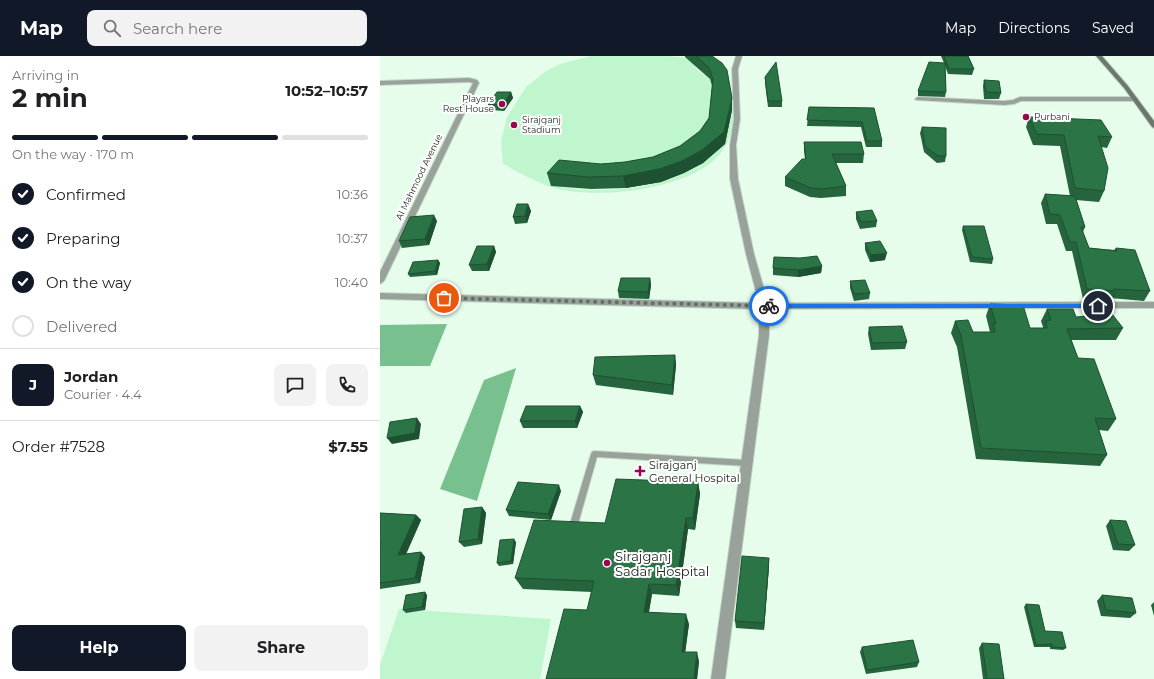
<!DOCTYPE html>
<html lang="en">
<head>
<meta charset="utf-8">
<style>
  :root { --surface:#fff; --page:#f2f2f2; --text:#202124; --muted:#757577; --line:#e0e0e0; --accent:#111827 }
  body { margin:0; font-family:Montserrat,sans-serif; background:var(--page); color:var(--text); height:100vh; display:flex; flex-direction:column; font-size:15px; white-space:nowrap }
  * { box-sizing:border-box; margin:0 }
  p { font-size:13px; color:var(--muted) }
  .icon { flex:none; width:22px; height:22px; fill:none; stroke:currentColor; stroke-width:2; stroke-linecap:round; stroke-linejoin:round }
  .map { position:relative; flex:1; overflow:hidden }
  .panel { display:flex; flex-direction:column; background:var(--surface); width:380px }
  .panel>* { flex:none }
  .pin { position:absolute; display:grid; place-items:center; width:34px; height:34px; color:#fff; margin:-17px; border:2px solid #fff; border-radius:50%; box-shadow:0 1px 4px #0007 }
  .courier { position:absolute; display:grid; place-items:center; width:40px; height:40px; margin:-20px; border:3px solid #1a73e8; border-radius:50%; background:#fff; color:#222; box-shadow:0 1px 5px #0007 }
  .summary em { font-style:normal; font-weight:700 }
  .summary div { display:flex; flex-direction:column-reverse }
  .summary { display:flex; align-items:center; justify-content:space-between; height:68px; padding:0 12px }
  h1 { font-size:26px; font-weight:700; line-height:30px }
  .bar { display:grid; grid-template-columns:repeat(4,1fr); gap:6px 4px; align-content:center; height:48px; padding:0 12px }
  .bar i { height:5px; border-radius:3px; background:var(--line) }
  .bar .selected { background:var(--accent) }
  .bar p { grid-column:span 4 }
  .line { display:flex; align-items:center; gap:10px; padding:0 12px; border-top:1px solid var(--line) }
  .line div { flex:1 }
  .round { display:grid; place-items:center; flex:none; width:42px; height:42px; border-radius:8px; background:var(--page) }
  ol { padding:0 12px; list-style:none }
  li { display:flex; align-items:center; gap:12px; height:44px }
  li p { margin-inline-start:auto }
  li .icon { padding:4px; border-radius:50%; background:var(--accent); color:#fff; stroke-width:4 }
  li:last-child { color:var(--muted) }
  li i { width:22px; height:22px; border:2px solid var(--line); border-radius:50% }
  .cta { display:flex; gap:8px; margin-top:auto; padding:8px 12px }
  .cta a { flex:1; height:46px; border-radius:8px; background:var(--accent); color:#fff; font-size:16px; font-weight:700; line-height:46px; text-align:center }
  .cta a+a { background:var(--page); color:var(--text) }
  header { display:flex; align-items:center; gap:24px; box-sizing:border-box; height:56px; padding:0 20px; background:var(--accent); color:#fff }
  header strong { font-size:19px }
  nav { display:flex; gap:22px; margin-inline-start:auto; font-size:14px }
  .search { width:280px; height:36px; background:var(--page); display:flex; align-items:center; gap:10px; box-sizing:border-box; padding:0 14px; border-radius:8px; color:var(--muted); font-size:15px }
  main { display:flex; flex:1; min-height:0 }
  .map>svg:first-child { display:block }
</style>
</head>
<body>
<header>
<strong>Map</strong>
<div class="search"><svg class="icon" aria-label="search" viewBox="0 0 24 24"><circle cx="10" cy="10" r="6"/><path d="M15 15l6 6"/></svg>Search here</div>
<nav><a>Map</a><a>Directions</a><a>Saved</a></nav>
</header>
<main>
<section class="panel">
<div class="summary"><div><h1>2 min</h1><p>Arriving in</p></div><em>10:52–10:57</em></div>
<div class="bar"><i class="selected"></i><i class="selected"></i><i class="selected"></i><i></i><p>On the way · 170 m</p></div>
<ol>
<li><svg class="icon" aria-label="check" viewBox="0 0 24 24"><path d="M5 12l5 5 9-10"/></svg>Confirmed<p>10:36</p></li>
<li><svg class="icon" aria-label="check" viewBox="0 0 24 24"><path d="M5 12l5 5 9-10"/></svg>Preparing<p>10:37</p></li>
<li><svg class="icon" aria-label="check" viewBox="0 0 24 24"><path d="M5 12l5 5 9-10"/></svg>On the way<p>10:40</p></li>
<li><i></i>Delivered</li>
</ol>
<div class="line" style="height:72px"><b class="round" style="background:var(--accent);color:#fff">J</b><div><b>Jordan</b><p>Courier · 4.4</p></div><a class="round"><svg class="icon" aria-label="chat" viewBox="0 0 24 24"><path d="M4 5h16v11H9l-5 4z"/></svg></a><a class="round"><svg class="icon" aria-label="phone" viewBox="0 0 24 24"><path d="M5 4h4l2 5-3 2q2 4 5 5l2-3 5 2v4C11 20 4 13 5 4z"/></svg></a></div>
<div class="line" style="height:52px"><div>Order #7528</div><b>$7.55</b></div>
<div class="cta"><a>Help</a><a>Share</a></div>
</section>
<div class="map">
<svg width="774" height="623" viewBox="0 0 774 623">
  <rect width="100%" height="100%" fill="#e7fdec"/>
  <g fill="#c0f6ce" fill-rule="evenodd">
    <path d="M 211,0 C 230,0 250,0 269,0 C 289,0 309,0 328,7 C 346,15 350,24 353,42 C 356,62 353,83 339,99 C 309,134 218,144 175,132 C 157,127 140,117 123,108 L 121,85 L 127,61 L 146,31 L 166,15 L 180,8 ZM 325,7 C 331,11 339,14 344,19 C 358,36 350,67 345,86 L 344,89 L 340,88 L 337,91 L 340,92 C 335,97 330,102 324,106 C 285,134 217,140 172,129 L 182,117 C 224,122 305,122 328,78 C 331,72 332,64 332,57 C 333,47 336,30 328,22 C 324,18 318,15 314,11 Z"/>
    <path d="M 19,553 L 171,563 L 160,623 L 0,623 L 0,609 Z"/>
  </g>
  <g fill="#78c18e">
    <path d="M 67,268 L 50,310 L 0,310 L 0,269 Z"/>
    <path d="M 136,312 L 97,445 L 60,433 L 104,324 Z"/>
  </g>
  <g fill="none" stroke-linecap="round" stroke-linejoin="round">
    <defs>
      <path id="lane" d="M 214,395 L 366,404 L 368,405 L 369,407 L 368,409 L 366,410 L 217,401 L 198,468 L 197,470 L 194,471 L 191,470 L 190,468 L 211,398 L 212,396 Z"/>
      <g id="street">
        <path d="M 356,0 L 362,0 L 358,13 L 360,63 L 356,89 L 358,123 L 374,198 L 388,247 L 774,246 L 774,252 L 389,253 L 389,279 L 345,623 L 331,623 L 379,279 L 379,253 L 0,243 L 0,237 L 379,247 L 366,198 L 350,123 L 350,89 L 354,63 L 352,13 Z"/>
        <path d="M 89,22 L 97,24 L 99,27 L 4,225 L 0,228 L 0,216 L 93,27 L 89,26 L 0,29 L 0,25 Z"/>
        <path d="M 538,41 L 624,45 L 633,44 L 640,41 L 755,41 L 758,43 L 755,45 L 641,45 L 634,48 L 624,49 L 536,44 L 535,43 Z"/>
      </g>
      <path id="secondary" d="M 716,0 L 722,0 L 748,30 L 774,65 L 774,72 L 772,71 L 744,32 Z"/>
    </defs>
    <use href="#lane" stroke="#c6dacb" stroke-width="2"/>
    <use href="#street" stroke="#c6dacb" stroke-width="2"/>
    <use href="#secondary" stroke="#c6dacb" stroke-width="2"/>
    <use href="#lane" fill="#98a19a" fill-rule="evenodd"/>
    <use href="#street" fill="#98a19a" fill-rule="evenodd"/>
    <use href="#secondary" fill="#6b786e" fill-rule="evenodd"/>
  </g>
  <g fill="#25643c">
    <path d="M 305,0 L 332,0 L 352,42 L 352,54 L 345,88 L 323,107 L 304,117 L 281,126 L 246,132 L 211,133 L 171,130 L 167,117 L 221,108 L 245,106 L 273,101 L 300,90 L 320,75 L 329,62 L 332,30 L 330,23 L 305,1 Z"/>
    <path d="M 561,0 L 588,0 L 594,13 L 592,19 L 568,18 L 565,10 L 566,36 L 565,41 L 538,40 L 538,35 L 564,7 Z"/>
    <path d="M 385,21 L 402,45 L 402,51 L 388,51 L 385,27 Z"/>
    <path d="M 604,24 L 621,37 L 619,43 L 604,43 L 603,30 Z"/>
    <path d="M 131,36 L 133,42 L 124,55 L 110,54 L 108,48 Z"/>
    <path d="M 429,51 L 494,52 L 502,85 L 502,91 L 486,91 L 481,71 L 427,70 Z"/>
    <path d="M 649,61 L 732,81 L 727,92 L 721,91 L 724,135 L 719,146 L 696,144 L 705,171 L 703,176 L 709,192 L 734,194 L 736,192 L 770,235 L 764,245 L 730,242 L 729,245 L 703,243 L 692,195 L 686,195 L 677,168 L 666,168 L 661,147 L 665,138 L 690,140 L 680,90 L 653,89 L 646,71 Z"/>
    <path d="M 542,71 L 566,100 L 565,106 L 557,107 L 544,96 L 540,77 Z"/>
    <path d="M 424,86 L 484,98 L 483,107 L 456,107 L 466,130 L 466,140 L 441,142 L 430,141 L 405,130 L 405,121 L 425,103 L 424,95 Z"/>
    <path d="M 148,148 L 151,155 L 147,167 L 135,168 L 133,161 Z"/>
    <path d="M 476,156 L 497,165 L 496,171 L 480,173 L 476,163 Z"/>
    <path d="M 57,165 L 49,189 L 22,192 L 19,185 Z"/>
    <path d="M 583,170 L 613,203 L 612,208 L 590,206 L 582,174 Z"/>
    <path d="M 485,187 L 505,204 L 490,206 L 485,194 Z"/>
    <path d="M 114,190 L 116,196 L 109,215 L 92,215 L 89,209 Z"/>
    <path d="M 58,204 L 60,207 L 57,219 L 30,221 L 28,218 Z"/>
    <path d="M 442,210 L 441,217 L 418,221 L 393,219 L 393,212 Z"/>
    <path d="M 270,222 L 271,229 L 269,243 L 239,242 L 238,235 Z"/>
    <path d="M 470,225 L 490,237 L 489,243 L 474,245 L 470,232 Z"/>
    <path d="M 610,248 L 650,272 L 663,272 L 663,271 L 661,265 L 667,253 L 696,261 L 743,272 L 736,284 L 691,284 L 698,302 L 736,363 L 728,375 L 719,374 L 727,399 L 720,410 L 596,403 L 577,291 L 571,277 L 575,265 L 593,276 L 610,276 L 606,260 Z"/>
    <path d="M 489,271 L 527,286 L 525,293 L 491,294 L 488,278 Z"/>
    <path d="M 295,299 L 296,309 L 293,339 L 216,329 L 213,319 Z"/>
    <path d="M 200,350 L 203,356 L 197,372 L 143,372 L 140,365 Z"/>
    <path d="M 318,426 L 320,438 L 315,474 L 308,473 L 299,540 L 272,538 L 269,556 L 309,568 L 305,596 L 319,605 L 317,623 L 166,623 L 207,554 L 212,536 L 143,533 L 135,522 L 225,467 Z"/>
    <path d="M 181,435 L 171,464 L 129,460 L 126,454 Z"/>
    <path d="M 102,451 L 106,457 L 102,488 L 84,491 L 79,486 Z"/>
    <path d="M 0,457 L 36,459 L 41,464 L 26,498 L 41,496 L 45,501 L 40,527 L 0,533 Z"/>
    <path d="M 730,464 L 755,489 L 749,495 L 733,494 L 726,470 Z"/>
    <path d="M 136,486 L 133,508 L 119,510 L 117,507 Z"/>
    <path d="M 389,502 L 389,510 L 384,574 L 356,572 L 355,565 Z"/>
    <path d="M 47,539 L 45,554 L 26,557 L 23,554 Z"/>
    <path d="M 722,539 L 756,557 L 750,562 L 721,560 L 717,545 Z"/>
    <path d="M 774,546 L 774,560 L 771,549 Z"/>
    <path d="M 646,548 L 665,575 L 686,592 L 683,594 L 670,593 L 670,591 L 654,591 L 644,551 Z"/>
    <path d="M 602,587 L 624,623 L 603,623 L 599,592 Z"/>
    <path d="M 482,591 L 539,606 L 537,611 L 486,618 L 480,596 Z"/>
  </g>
  <g fill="#1e5131">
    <path d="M 131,36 L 133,42 L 124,55 L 123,49 Z"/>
    <path d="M 352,42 L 352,54 L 345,88 L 323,107 L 304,117 L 281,126 L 246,132 L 243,120 L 322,94 Z"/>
    <path d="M 148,148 L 151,155 L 147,167 L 145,160 Z"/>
    <path d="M 54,159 L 57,165 L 49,189 L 45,183 Z"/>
    <path d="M 114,190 L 116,196 L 109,215 L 107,208 Z"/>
    <path d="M 507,197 L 505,204 L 490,206 L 491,199 Z"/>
    <path d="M 58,204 L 60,207 L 57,219 L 55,215 Z"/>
    <path d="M 442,210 L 441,217 L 418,221 L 418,214 Z"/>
    <path d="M 270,222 L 271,229 L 269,243 L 268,236 Z"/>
    <path d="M 295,299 L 296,309 L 293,339 L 292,329 Z"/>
    <path d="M 200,350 L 203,356 L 197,372 L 195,365 Z"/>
    <path d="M 37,362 L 41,368 L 39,383 L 12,388 L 7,382 Z"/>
    <path d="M 318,426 L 320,438 L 315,474 L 313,462 Z"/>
    <path d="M 179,429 L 181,435 L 171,464 L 168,458 Z"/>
    <path d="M 102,451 L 106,457 L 102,488 L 98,483 Z"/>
    <path d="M 36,459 L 41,464 L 23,505 L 18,499 Z"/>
    <path d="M 306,462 L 308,473 L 299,540 L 296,529 Z"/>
    <path d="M 134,483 L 136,486 L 133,508 L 131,505 Z"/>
    <path d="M 41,496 L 45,501 L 40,527 L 35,522 Z"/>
    <path d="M 389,502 L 389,510 L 384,574 L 384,567 Z"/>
    <path d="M 269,528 L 272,538 L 267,566 L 264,556 Z"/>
    <path d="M 45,536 L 47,539 L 45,554 L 42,551 Z"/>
    <path d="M 306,558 L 309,568 L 304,605 L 302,596 Z"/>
    <path d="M 317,596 L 319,605 L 317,623 L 314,623 Z"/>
  </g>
  <g fill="#2b7446" stroke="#1e5131">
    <path d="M 316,0 L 332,0 L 342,7 L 347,14 L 352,42 L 344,76 L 322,94 L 302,105 L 279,113 L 243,120 L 208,121 L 167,117 L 179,104 L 221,108 L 245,106 L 273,101 L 300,90 L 320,75 L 329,62 L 333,23 L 329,12 Z"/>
    <path d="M 564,0 L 588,0 L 594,13 L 569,13 Z"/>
    <path d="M 396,6 L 402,45 L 388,45 L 385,21 Z"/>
    <path d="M 549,6 L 565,7 L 566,36 L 538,35 Z"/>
    <path d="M 604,24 L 619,25 L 621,37 L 606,36 Z"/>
    <path d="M 117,36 L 131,36 L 123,49 L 108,48 Z"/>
    <path d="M 429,51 L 494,52 L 502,85 L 487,85 L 482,66 L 427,64 Z"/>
    <path d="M 649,61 L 721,64 L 732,81 L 718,80 L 728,112 L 724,135 L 695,132 L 684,79 L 657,78 Z"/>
    <path d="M 542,71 L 566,72 L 566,100 L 558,100 L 545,90 Z"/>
    <path d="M 424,86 L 481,86 L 484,98 L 452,98 L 466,130 L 442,133 L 431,132 L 405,121 L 422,103 L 426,103 Z"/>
    <path d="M 665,138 L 695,140 L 705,171 L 701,171 L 709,192 L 737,195 L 736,192 L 755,194 L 770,235 L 733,233 L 734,235 L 707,233 L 696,186 L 690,186 L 680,159 L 670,158 Z"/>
    <path d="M 137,148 L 148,148 L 145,160 L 133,161 Z"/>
    <path d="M 492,154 L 497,165 L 481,166 L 476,156 Z"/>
    <path d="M 54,159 L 45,183 L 19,185 L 30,161 Z"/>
    <path d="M 583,170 L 604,170 L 613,203 L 592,201 Z"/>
    <path d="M 500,185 L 507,197 L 491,199 L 485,187 Z"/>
    <path d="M 97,190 L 114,190 L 107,208 L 89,209 Z"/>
    <path d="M 437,200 L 442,210 L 418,214 L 393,212 L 394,201 L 420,202 Z"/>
    <path d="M 58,204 L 55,215 L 28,218 L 33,206 Z"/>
    <path d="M 241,222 L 270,222 L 268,236 L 238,235 Z"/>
    <path d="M 485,224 L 490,237 L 474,238 L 470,225 Z"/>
    <path d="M 610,248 L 643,249 L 650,272 L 667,272 L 666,265 L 671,264 L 667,253 L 693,253 L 696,261 L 732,258 L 743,272 L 687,273 L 698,302 L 714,303 L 736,363 L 715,362 L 727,399 L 601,392 L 581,279 L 575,265 L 588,264 L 593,276 L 615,276 L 613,268 L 616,268 Z"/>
    <path d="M 522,270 L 527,286 L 492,287 L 489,271 Z"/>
    <path d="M 295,299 L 292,329 L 213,319 L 215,301 Z"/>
    <path d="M 146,350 L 200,350 L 195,365 L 140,365 Z"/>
    <path d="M 37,362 L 35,377 L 7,382 L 10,366 Z"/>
    <path d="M 236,423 L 318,426 L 313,462 L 306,462 L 296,529 L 269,528 L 264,556 L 306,558 L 302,596 L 317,596 L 314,623 L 166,623 L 184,553 L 207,554 L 214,525 L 135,522 L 154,464 L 225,467 Z"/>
    <path d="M 138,426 L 179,429 L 168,458 L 126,454 Z"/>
    <path d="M 102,451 L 98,483 L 79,486 L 84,453 Z"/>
    <path d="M 0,457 L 36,459 L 18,499 L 41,496 L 35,522 L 0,527 L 0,490 L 1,487 L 0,487 Z"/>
    <path d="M 730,464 L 746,465 L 755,489 L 738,488 Z"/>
    <path d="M 134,483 L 131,505 L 117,507 L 120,484 Z"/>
    <path d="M 362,500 L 389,502 L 384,567 L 355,565 Z"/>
    <path d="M 45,536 L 42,551 L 23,554 L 26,539 Z"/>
    <path d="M 722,539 L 752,542 L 756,557 L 726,554 Z"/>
    <path d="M 646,548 L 659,549 L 665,575 L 682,576 L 686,592 L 672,591 L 672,588 L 656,589 Z"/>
    <path d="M 533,584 L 539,606 L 487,614 L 482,591 Z"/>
    <path d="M 602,587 L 619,588 L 624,623 L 607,623 Z"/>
  </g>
  <path fill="#1a73e8" d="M 389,248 L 718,248 L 721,250 L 718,252 L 389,252 L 386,250 Z"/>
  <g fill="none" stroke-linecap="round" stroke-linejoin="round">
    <path stroke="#616e64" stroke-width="4" stroke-dasharray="0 7.2" d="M 64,242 L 389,250"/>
  </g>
  <g fill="#9d044c" stroke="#fff" stroke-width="1.5">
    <circle cx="122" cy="48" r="4"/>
    <circle cx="646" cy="61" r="4"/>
    <circle cx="134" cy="69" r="4"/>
    <path d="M258 409h4v4h4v4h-4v4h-4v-4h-4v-4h4z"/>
    <circle cx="227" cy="507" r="4"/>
  </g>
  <g text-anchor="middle" stroke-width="4" stroke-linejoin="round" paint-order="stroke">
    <g font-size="9" fill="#19211b" stroke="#fff" text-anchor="start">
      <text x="114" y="46" text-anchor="end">Playars<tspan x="114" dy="10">Rest House</tspan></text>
      <text x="654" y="64">Purbani</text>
      <text x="142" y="67">Sirajganj<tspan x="142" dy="10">Stadium</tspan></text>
    </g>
    <g font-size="9" fill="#19211b" stroke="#fff">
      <text transform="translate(39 121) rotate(-64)" y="3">Al Mahmood Avenue</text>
    </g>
    <g font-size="11" fill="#19211b" stroke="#fff" text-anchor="start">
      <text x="269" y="413">Sirajganj<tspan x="269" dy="13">General Hospital</tspan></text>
    </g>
    <g font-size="13" fill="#19211b" stroke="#fff" text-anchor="start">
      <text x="235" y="505">Sirajganj<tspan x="235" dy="15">Sadar Hospital</tspan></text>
    </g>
  </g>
</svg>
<div class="pin" style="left:64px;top:242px;background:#ea580c"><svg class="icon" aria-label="bag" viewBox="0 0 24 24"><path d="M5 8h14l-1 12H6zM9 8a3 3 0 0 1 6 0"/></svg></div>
<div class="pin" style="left:718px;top:250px;background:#1f2937"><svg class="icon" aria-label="home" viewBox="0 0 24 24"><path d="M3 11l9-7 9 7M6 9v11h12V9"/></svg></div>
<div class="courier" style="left:389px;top:250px"><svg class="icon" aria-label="bike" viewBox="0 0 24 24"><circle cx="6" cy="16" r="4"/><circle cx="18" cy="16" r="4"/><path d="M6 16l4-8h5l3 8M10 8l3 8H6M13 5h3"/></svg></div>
</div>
</main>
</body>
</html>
